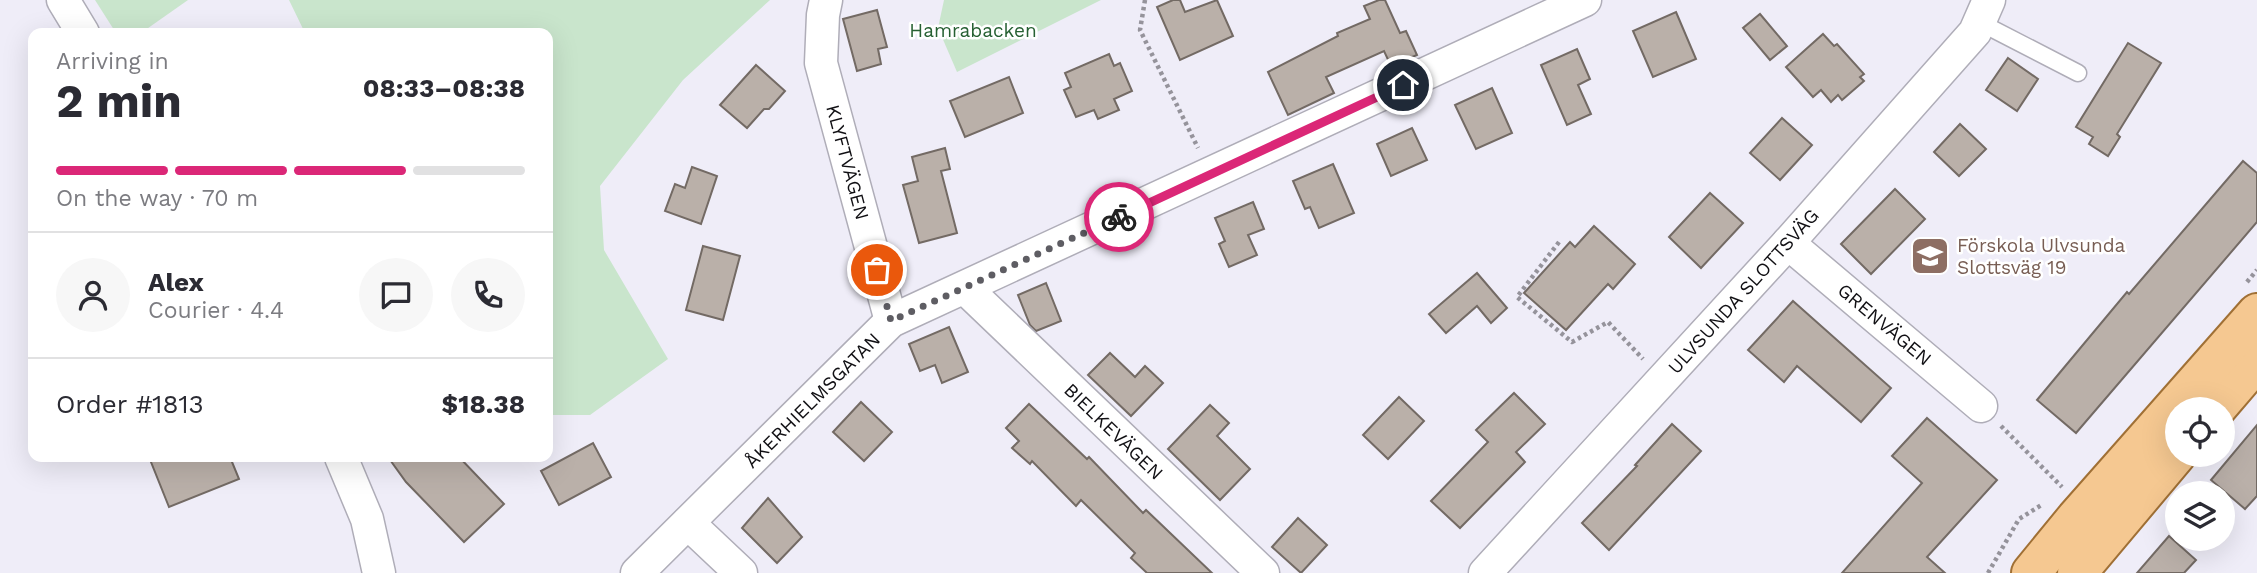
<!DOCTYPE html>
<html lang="en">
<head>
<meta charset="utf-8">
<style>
  :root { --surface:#fff; --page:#f7f7f7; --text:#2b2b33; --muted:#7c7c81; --line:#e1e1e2; --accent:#db2777 }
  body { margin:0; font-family:"Work Sans",sans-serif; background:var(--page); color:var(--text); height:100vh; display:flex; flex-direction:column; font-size:26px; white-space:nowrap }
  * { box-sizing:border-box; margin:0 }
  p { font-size:23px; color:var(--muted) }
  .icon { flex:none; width:38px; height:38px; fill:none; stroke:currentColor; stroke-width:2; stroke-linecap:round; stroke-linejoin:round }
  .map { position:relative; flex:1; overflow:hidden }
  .drawer { position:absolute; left:28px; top:28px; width:525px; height:434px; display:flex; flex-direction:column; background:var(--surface); border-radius:14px; box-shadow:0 7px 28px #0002 }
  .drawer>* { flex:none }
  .fabs { position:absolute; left:2165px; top:397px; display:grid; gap:14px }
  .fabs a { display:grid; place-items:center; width:70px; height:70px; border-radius:50%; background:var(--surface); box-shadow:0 7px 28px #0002; font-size:35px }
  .pin { position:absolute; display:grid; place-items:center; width:60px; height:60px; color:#fff; margin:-30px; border:4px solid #fff; border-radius:50%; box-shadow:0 2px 7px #0007 }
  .courier { position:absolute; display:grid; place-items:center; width:70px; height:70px; margin:-35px; border:5px solid #db2777; border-radius:50%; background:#fff; color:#222; box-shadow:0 2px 9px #0007 }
  .headline em { font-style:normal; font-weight:700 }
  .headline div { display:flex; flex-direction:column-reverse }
  .headline { display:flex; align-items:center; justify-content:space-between; height:119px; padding:0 28px }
  h1 { font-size:46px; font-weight:700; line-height:52px }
  .bar { display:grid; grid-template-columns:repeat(4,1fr); gap:10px 7px; align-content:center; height:84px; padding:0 28px }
  .bar i { height:9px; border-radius:5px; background:var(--line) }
  .bar .on { background:var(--accent) }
  .bar p { grid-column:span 4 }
  .line { display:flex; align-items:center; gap:18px; padding:0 28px; border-top:2px solid var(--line) }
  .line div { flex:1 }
  .round { display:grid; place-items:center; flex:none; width:74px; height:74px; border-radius:37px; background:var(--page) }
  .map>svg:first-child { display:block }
</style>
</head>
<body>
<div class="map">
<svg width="2257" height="573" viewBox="0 0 2257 573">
  <rect width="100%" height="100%" fill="#efedf8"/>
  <g fill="#c9e5cc">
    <path d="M 95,0 L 188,0 L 141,33 L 116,33 Z"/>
    <path d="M 289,0 L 770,0 L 683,80 L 600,186 L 604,250 L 668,359 L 590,415 L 548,415 L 548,33 L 305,33 Z"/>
    <path d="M 944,0 L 1101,0 L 957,72 L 938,28 Z"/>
  </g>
  <g fill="#bab0a9" stroke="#736a64" stroke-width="2">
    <path d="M 1173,0 L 1180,0 L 1185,12 L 1217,0 L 1233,36 L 1180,60 L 1157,7 Z"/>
    <path d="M 1379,0 L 1385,0 L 1400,33 L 1406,31 L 1417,55 L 1391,66 L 1384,51 L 1326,77 L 1334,93 L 1288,115 L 1268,72 L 1338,36 L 1337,33 L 1370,19 L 1364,6 Z"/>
    <path d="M 877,10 L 887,47 L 878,49 L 881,64 L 857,71 L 843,19 Z"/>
    <path d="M 1676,12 L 1696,59 L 1653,77 L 1633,31 Z"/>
    <path d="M 1760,14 L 1787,46 L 1770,60 L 1743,28 Z"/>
    <path d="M 1823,34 L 1834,46 L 1837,44 L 1864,74 L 1860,77 L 1864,81 L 1842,100 L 1838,95 L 1831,102 L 1821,90 L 1813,97 L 1786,67 Z"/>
    <path d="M 2128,43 L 2161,63 L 2117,134 L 2120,137 L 2108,156 L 2089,144 L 2093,137 L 2076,127 Z"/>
    <path d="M 1577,49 L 1590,79 L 1578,85 L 1591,114 L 1567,125 L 1541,65 Z"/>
    <path d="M 1109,54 L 1114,66 L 1120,63 L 1132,91 L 1114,99 L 1119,110 L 1098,119 L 1094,110 L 1076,117 L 1064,90 L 1071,87 L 1065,73 Z"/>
    <path d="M 2008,58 L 2038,79 L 2017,111 L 1986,90 Z"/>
    <path d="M 756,65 L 785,91 L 769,109 L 764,109 L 747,128 L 720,105 Z"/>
    <path d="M 1009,77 L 1023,113 L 965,137 L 950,101 Z"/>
    <path d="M 1492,88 L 1512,133 L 1476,149 L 1455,105 Z"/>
    <path d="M 1782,118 L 1812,145 L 1780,180 L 1750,153 Z"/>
    <path d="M 1960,124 L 1986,149 L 1959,176 L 1934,152 Z"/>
    <path d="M 1412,128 L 1427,160 L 1391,176 L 1377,144 Z"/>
    <path d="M 945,148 L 950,169 L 941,171 L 957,233 L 919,243 L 903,185 L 918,181 L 912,157 Z"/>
    <path d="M 2243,161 L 2257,173 L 2257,222 L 2076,433 L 2037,400 L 2127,292 L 2129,294 Z"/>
    <path d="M 1333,164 L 1354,213 L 1319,228 L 1310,207 L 1305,209 L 1293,181 Z"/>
    <path d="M 692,167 L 717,176 L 701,224 L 665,211 L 675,184 L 685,188 Z"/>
    <path d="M 1895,189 L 1925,219 L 1871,274 L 1841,244 Z"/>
    <path d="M 1710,193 L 1743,223 L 1701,268 L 1669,237 Z"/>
    <path d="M 1253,202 L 1264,229 L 1248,235 L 1257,255 L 1229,267 L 1219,244 L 1225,241 L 1215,218 Z"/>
    <path d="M 1594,226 L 1635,264 L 1613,289 L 1608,284 L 1566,330 L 1524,293 L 1570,242 L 1575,247 Z"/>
    <path d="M 703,246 L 740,256 L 723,320 L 686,310 Z"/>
    <path d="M 1477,273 L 1507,308 L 1491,323 L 1477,306 L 1446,333 L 1429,314 Z"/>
    <path d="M 1046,283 L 1061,321 L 1036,331 L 1030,325 L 1018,295 Z"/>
    <path d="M 1793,301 L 1891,388 L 1861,422 L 1797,366 L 1784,382 L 1748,350 Z"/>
    <path d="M 949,327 L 968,372 L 942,383 L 935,365 L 920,371 L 909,344 Z"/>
    <path d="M 1110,353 L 1135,377 L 1145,366 L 1163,383 L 1131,416 L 1088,375 Z"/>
    <path d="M 1514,393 L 1545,424 L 1516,452 L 1525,462 L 1460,528 L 1431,501 L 1488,442 L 1476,430 Z"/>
    <path d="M 1399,397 L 1424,421 L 1388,459 L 1363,435 Z"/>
    <path d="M 861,402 L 892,432 L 864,461 L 833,432 Z"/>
    <path d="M 1029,404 L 1087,459 L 1089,457 L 1143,513 L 1146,510 L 1212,573 L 1147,573 L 1131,558 L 1135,553 L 1081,500 L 1076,506 L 1032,461 L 1030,464 L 1012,448 L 1019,441 L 1006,428 Z"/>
    <path d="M 1210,405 L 1229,423 L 1217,436 L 1250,469 L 1220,500 L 1168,449 Z"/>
    <path d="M 1927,418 L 1997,480 L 1927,557 L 1945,573 L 1842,573 L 1922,483 L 1892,456 Z"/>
    <path d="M 1672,424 L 1701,451 L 1609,550 L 1582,523 L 1637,466 L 1635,465 Z"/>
    <path d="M 2257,425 L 2257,496 L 2245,509 L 2211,480 Z"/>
    <path d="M 593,443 L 611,477 L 559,505 L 541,471 Z"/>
    <path d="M 149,457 L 230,457 L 239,479 L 169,507 Z"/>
    <path d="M 388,457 L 459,457 L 504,504 L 464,542 L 406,482 Z"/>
    <path d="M 768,498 L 802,537 L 777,563 L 742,528 Z"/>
    <path d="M 1298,518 L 1327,545 L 1301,573 L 1272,547 Z"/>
    <path d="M 2169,536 L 2196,560 L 2184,573 L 2137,573 Z"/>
  </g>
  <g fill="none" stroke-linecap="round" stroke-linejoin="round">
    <defs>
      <path id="service" d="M 1979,22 L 2078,73"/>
      <g id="minor">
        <path d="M 63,0 L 83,33"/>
        <path d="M 826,0 L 823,15 L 821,63 L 891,321"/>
        <path d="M 1788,243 L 1981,406"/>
        <path d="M 965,288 L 1263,573"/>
        <path d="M 341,457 L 367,519 L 379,573"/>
        <path d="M 688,523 L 741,573"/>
        <path d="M 637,573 L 891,321 L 1585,0"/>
        <path d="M 1485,573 L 1788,243 L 1975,32 L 1989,0"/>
      </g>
      <g id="primary">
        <path d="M 2215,410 L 2257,361"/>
        <path d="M 2031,573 L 2076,518 L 2257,313"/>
        <path d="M 2077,573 L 2177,454"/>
      </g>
    </defs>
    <use href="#service" stroke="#afadb8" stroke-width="19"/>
    <use href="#minor" stroke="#afadb8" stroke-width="35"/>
    <use href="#primary" stroke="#a07035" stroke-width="42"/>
    <g stroke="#95939b" stroke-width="4.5" stroke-dasharray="3.5 3.5" stroke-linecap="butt">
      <path d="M 1145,0 L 1140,30 L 1198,148"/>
      <path d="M 1559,242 L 1517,297 L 1572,342 L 1608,322 L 1643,359"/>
      <path d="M 2247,282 L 2257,270"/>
      <path d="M 2001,426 L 2062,487"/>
      <path d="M 1988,573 L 2019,519 L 2043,504"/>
    </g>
    <use href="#service" stroke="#fff" stroke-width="16"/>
    <use href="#minor" stroke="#fff" stroke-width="32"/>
    <use href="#primary" stroke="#f5c891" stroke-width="38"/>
  </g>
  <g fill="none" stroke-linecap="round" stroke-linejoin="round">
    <path stroke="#5e5d63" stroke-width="7" stroke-dasharray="0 12.6" d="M 877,270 L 891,321 L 1119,217"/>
    <path stroke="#db2777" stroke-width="9" d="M 1119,217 L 1403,85"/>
  </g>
  <defs>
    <symbol id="school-square" viewBox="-11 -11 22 22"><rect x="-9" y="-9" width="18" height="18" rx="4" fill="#8d6e63" stroke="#fff"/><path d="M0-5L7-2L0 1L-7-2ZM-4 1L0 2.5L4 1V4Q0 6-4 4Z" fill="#fff"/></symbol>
  </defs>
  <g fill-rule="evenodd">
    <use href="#school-square" x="1908" y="234" width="44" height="44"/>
  </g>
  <g text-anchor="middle" stroke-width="5" stroke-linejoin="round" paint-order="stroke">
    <g font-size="19" fill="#266032" stroke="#fff">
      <text x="973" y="37">Hamrabacken</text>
    </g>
    <g font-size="19" fill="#100f13" stroke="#fff">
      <text transform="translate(848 162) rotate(75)" y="7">KLYFTVÄGEN</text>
      <text transform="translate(1743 291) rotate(-48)" y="7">ULVSUNDA SLOTTSVÄG</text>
      <text transform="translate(1885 324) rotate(40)" y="7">GRENVÄGEN</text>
      <text transform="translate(812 400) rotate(-45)" y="7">ÅKERHIELMSGATAN</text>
      <text transform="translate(1114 431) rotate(44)" y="7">BIELKEVÄGEN</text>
    </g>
    <g font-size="19" fill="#785e54" stroke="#fff" text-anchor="start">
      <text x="1957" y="252">Förskola Ulvsunda<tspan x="1957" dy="22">Slottsväg 19</tspan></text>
    </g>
  </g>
</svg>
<div class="fabs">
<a><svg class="icon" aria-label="locate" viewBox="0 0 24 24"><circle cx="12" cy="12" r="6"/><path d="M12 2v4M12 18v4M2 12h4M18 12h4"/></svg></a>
<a><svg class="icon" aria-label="layers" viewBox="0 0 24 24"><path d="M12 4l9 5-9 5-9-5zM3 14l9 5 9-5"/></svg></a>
</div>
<div class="pin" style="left:877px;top:270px;background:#ea580c"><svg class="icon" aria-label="bag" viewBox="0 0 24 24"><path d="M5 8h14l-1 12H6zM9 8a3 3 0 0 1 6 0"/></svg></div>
<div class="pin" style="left:1403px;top:85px;background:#1f2937"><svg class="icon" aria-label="home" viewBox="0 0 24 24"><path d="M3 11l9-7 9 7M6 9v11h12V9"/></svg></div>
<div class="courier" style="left:1119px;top:217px"><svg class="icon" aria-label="bike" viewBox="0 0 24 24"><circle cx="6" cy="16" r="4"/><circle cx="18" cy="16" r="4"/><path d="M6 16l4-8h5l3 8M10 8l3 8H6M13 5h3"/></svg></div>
<section class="drawer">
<div class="headline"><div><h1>2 min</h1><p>Arriving in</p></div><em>08:33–08:38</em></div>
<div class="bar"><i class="on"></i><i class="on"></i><i class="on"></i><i></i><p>On the way · 70 m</p></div>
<div class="line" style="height:126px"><a class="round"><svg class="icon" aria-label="person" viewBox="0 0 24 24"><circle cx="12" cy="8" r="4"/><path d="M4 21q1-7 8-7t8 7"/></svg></a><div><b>Alex</b><p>Courier · 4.4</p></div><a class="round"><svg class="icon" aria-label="chat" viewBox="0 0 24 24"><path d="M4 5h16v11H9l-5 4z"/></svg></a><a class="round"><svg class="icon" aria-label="phone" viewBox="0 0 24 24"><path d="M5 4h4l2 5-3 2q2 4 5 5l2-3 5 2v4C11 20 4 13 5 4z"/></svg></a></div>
<div class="line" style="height:91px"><div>Order #1813</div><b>$18.38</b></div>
</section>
</div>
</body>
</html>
